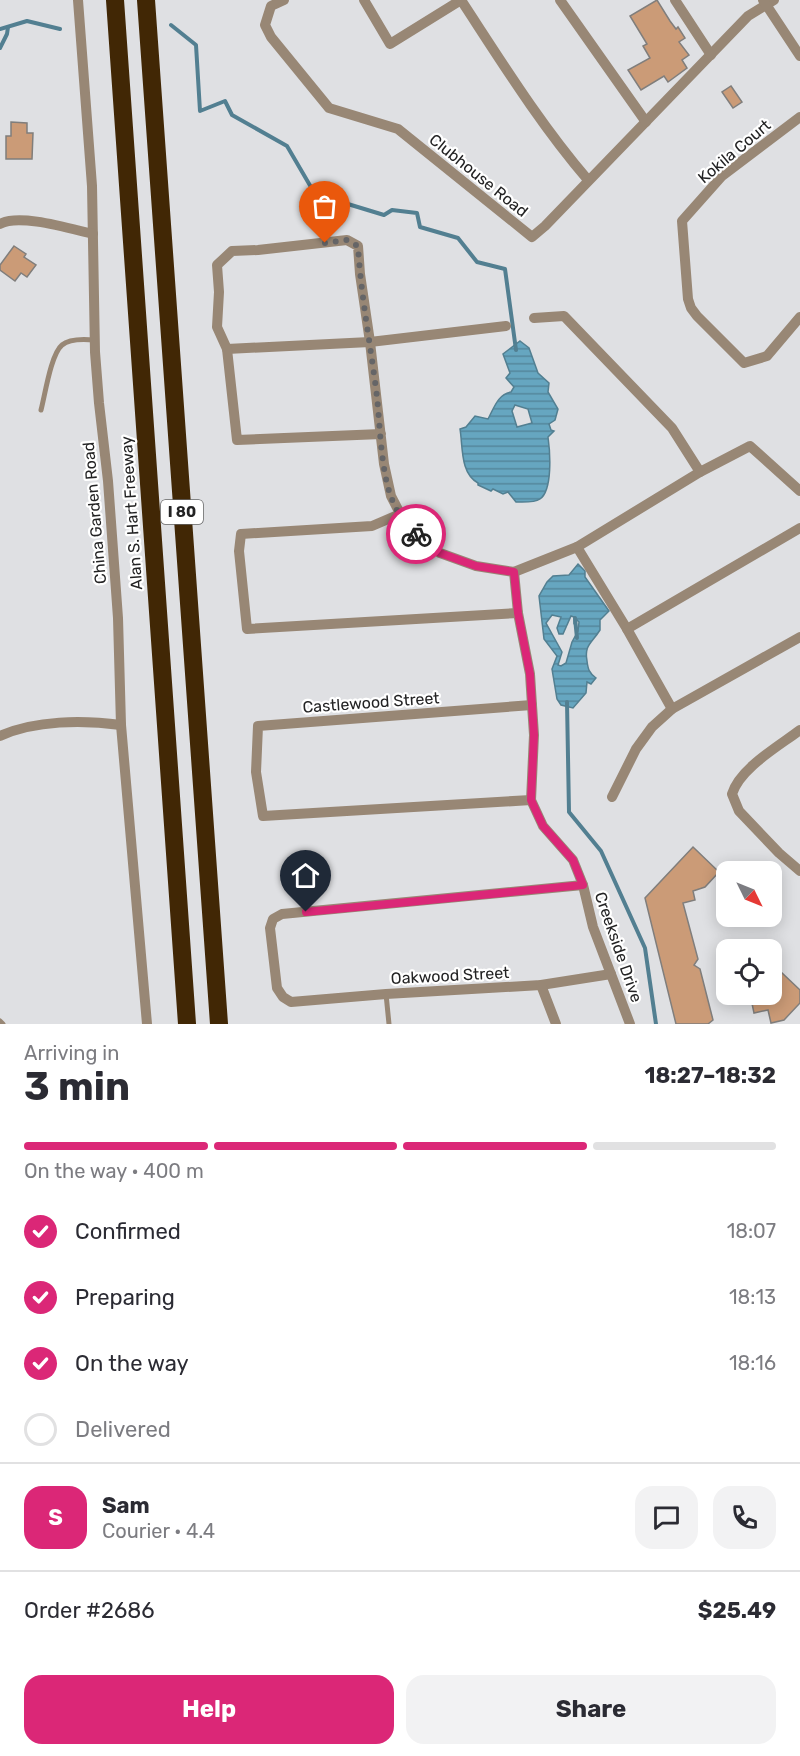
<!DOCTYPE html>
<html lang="en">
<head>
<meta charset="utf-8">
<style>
  :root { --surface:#fff; --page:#f2f2f3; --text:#2b2b33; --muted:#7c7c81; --line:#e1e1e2; --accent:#db2777 }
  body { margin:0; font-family:Rubik,sans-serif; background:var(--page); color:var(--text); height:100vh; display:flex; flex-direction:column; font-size:22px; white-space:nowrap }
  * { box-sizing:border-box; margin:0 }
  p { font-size:20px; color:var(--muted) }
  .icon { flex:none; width:33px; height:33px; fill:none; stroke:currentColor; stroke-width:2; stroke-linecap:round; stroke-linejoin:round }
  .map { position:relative; height:1024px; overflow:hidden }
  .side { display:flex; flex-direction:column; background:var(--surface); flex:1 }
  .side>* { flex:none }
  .needle { width:39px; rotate:133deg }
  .tools { position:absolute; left:716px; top:861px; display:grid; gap:12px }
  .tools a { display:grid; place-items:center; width:66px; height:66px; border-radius:12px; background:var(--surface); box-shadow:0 3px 15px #0003; font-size:30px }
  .pin { position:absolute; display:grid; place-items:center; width:51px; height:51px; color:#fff; margin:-62px -26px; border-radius:50% 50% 50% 0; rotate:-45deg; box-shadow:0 0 6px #0007 }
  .pin .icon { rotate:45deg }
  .courier { position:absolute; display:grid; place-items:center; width:60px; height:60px; margin:-30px; border:4px solid #db2777; border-radius:50%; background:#fff; color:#222; box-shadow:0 2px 8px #0007 }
  .headline em { font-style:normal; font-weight:700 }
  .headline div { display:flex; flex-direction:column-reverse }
  .headline { display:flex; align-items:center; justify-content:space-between; height:102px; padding:0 24px }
  h1 { font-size:39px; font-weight:700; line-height:45px }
  .bar { display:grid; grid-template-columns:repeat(4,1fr); gap:9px 6px; align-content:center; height:72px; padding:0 24px }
  .bar i { height:8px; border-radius:4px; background:var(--line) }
  .bar .current { background:var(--accent) }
  .bar p { grid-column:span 4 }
  .line { display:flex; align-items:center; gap:15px; padding:0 24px; border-top:2px solid var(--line) }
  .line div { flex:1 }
  .round { display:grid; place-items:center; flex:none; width:63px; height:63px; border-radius:18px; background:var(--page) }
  ol { padding:0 24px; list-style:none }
  li { display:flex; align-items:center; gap:18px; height:66px }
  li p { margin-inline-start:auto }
  li .icon { padding:6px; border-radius:50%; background:var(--accent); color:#fff; stroke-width:4 }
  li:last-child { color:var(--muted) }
  li i { width:33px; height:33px; border:3px solid var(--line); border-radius:50% }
  .cta { display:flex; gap:12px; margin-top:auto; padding:12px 24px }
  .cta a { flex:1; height:69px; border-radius:18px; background:var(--accent); color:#fff; font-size:24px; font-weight:700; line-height:69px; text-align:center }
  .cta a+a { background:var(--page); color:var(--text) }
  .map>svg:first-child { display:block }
</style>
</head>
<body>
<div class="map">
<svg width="800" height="1024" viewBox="0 0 800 1024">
  <defs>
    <pattern id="water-rules" width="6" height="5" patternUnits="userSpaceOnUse" patternTransform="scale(1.5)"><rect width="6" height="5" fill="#66a6c0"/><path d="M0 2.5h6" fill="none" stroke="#54879c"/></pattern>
  </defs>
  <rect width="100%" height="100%" fill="#dfe0e3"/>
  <g fill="url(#water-rules)" stroke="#527f91" stroke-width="1.5" fill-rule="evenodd">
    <path d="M 520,341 L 529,348 L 538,373 L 549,383 L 548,392 L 558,409 L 555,420 L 549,424 L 551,430 L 554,431 L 548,437 C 550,451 553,490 540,499 C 534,503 523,502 516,502 L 508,492 L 503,494 L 493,489 L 491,491 L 478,485 L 478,483 C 460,473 463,447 460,429 L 466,427 L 475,416 L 488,419 C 494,408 498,394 511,392 L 514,387 L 506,378 L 510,373 L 503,354 ZM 515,405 L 528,409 L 532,423 L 517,427 L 512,411 Z"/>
    <path d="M 578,564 L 585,571 L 585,577 L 609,611 L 600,620 L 600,630 C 592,643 584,645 587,661 C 588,669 589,673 596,678 L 591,684 L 587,682 L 586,693 L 573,708 L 561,705 L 557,699 L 552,669 L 557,656 L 544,639 L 539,596 L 547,582 L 553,576 L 569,575 ZM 552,615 L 561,617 L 557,628 L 559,634 L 563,634 L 571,616 L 574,617 L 574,623 L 577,620 L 579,622 L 578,631 L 572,642 L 566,663 L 561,666 L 558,665 L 562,652 L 546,623 Z"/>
  </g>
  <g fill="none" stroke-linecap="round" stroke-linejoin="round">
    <g stroke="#527f91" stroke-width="4">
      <path d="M 171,25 L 196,45 L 200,111 L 225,101 L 232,115 L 287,146 L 315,194 L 384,215 L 392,210 L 417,213 L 420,227 L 458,238 L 477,262 L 505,269 L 516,350"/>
      <path d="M 0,29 L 27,21 L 60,29"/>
      <path d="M 0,48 L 7,34 L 8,27"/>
      <path d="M 575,618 L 577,638"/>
      <path d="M 567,702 L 569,812 L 601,851 L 645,948 L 656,1024"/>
    </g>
  </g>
  <g fill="#cb9b77" stroke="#807e7c" stroke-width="1.5">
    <path d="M 657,0 L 670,21 L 676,29 L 678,27 L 685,38 L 679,42 L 689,55 L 682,60 L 687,68 L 668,82 L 664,76 L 641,90 L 628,70 L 650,58 L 643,46 L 647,44 L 630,16 Z"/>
    <path d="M 731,86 L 742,102 L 733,108 L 722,92 Z"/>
    <path d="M 11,122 L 27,123 L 27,133 L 33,133 L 32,159 L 6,159 L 6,136 L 11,136 Z"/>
    <path d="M 14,246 L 26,254 L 24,257 L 36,265 L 27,277 L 21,273 L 15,281 L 0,270 L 0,265 Z"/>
    <path d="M 693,847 L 719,872 L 705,887 L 693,891 L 695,900 L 683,903 L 698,959 L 694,965 L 700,969 L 713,1020 L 708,1024 L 676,1024 L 645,898 Z"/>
    <path d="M 771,972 L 781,972 L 800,990 L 800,1003 L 784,1020 L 771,1023 L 768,1010 L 754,1013 L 750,994 L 771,994 Z"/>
  </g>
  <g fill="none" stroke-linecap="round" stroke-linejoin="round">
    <g stroke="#988775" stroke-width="5">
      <path d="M 41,410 C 45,395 51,354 62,345 C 70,338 85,339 95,340"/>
      <path d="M 386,994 L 389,1024"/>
      <path d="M 0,1021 L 3,1024"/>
    </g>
    <g stroke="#988775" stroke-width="10">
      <path d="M 78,0 L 92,186 L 95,352 L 99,403 L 108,481 L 118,618 L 121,725 L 147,1024"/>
      <path d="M 284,0 L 271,6 L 265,25 L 271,37 L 329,108 L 398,129 L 532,237 L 545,226 L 748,16 L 774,0"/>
      <path d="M 364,0 L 390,44 L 461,0"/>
      <path d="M 461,0 C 501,61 540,124 588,180"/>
      <path d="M 560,0 L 646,122"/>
      <path d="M 675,0 L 711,55"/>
      <path d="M 763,0 L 800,56"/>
      <path d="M 800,117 L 722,176 L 682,221 L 688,299 L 691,308 L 697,316 L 744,363 L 767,356 L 800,317"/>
      <path d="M 0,224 C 19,213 71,229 93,234"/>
      <path d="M 534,318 L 564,316 L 672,428 L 700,472"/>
      <path d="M 227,349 L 370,342 L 506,326"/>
      <path d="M 381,434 L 237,440 L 227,349 L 217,327 L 219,292 L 217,265 L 232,251 L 258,250 L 347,240 L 358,246 L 360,274 L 370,342 L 384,464 L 391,496 L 407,527 L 440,553 L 476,566 L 514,572"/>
      <path d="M 400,514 L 372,526 L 241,534 L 239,551 L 247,629 L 518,613"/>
      <path d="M 577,547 L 627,629 L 672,709"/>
      <path d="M 514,572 L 518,613 L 530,674 L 532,705 L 534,735 L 531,800 L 543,826 L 573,860 L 583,885 L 593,927 L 630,1024"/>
      <path d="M 514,572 L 577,547 L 700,472 L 750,446 L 800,491"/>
      <path d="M 627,629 L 800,528"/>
      <path d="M 800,730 C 779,746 740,768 732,794 L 739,811 L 779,853 L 800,871"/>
      <path d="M 0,736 C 35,720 83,720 121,725"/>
      <path d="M 612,797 L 636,749 L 652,727 L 672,709 L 800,637"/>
      <path d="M 531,800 L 263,816 L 256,772 L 258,726 L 532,705"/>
      <path d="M 583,885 L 282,914 L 273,919 L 270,928 L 277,988 L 283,997 L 291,1002 L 386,994 L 541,985 L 611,974"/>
      <path d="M 541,985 L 556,1024"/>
    </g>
    <g stroke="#412705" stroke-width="18">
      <path d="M 115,0 L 187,1024"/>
      <path d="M 146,0 L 219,1024"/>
    </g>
  </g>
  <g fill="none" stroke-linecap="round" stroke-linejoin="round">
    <path stroke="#656567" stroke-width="6" stroke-dasharray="0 10.8" d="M 325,243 L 347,240 L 358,246 C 361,297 371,347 377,397 C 380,426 381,470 391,497 C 396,510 404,525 416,534"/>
    <path stroke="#db2777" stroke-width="8" d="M 306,912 L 583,885 L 573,860 L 543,826 L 531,800 L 534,735 L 532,705 L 530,674 L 518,613 L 514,572 L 476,566 L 440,553 L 416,534"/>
  </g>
  <g text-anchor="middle" stroke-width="4.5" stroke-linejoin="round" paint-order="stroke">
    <rect fill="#fff" stroke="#656566" stroke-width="1.5" x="161" y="500" width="42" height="24" rx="4.5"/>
    <g font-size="15" font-weight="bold" fill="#232324">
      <text x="182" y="517">I 80</text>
    </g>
    <g font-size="16" fill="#232324" stroke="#fff">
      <text transform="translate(734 151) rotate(-40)" y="6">Kokila Court</text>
      <text transform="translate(479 175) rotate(39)" y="6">Clubhouse Road</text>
      <text transform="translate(94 513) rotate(-95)" y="6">China Garden Road</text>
      <text transform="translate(131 513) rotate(-94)" y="6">Alan S. Hart Freeway</text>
      <text transform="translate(371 702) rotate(-4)" y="6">Castlewood Street</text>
      <text transform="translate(619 947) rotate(71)" y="6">Creekside Drive</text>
      <text transform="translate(450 975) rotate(-3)" y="6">Oakwood Street</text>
    </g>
  </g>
</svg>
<div class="tools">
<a><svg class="needle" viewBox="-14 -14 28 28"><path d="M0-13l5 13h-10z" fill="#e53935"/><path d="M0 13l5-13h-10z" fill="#7c7c81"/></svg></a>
<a><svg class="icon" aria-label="locate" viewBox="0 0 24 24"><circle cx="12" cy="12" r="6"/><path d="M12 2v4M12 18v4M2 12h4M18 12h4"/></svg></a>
</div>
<div class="pin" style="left:325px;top:243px;background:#ea580c"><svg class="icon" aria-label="bag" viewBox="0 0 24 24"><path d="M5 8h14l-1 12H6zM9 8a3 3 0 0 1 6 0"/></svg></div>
<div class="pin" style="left:306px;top:912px;background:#1f2937"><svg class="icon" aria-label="home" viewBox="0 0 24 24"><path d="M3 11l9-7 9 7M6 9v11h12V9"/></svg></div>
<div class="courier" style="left:416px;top:534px"><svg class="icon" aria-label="bike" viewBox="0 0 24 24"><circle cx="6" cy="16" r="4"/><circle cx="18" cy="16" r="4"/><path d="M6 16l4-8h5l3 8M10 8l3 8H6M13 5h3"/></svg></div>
</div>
<section class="side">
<div class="headline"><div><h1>3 min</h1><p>Arriving in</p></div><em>18:27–18:32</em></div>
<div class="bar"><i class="current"></i><i class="current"></i><i class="current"></i><i></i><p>On the way · 400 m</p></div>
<ol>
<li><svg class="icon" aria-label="check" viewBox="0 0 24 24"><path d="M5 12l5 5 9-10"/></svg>Confirmed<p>18:07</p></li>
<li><svg class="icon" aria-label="check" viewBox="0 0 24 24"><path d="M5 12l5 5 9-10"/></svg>Preparing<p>18:13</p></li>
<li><svg class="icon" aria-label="check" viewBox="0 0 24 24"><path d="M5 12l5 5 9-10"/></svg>On the way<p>18:16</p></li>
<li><i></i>Delivered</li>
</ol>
<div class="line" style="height:108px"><b class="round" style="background:var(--accent);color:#fff">S</b><div><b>Sam</b><p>Courier · 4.4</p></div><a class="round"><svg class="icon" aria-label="chat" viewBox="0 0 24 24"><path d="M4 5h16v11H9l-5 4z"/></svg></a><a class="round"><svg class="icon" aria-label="phone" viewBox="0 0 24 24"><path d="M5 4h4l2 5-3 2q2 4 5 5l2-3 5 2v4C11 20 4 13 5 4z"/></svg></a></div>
<div class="line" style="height:78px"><div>Order #2686</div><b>$25.49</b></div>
<div class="cta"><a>Help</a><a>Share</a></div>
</section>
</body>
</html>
